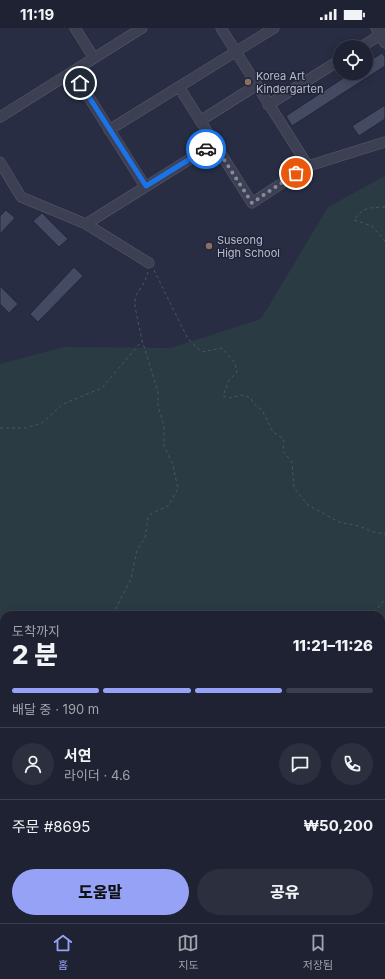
<!DOCTYPE html>
<html lang="ko">
<head>
<meta charset="utf-8">
<style>
  :root { --surface:#1e2232; --page:#2b2f3e; --text:#f1f3f6; --muted:#a1a4ac; --line:#3c3f4d; --accent:#96a2f6 }
  body { margin:0; font-family:Inter,"Noto Sans KR",sans-serif; background:var(--page); color:var(--text); height:100vh; display:flex; flex-direction:column; font-size:15px; white-space:nowrap }
  * { box-sizing:border-box; margin:0 }
  p { font-size:13px; color:var(--muted) }
  .icon { flex:none; width:22px; height:22px; fill:none; stroke:currentColor; stroke-width:2; stroke-linecap:round; stroke-linejoin:round }
  .map { position:relative; flex:1; overflow:hidden }
  .panel { position:absolute; left:0px; top:583px; width:385px; height:312px; display:flex; flex-direction:column; background:var(--surface); border-radius:12px 12px 0 0; box-shadow:0 2px 10px #0003,0 0 0 1px var(--line) }
  .panel>* { flex:none }
  .controls { position:absolute; left:333px; top:12px; display:grid; gap:8px }
  .controls a { display:grid; place-items:center; width:40px; height:40px; border-radius:50%; background:var(--surface); box-shadow:0 2px 10px #0003,0 0 0 1px var(--line); font-size:20px }
  .pin { position:absolute; display:grid; place-items:center; width:34px; height:34px; color:#fff; margin:-17px; border:2px solid #fff; border-radius:50%; box-shadow:0 1px 4px #0007 }
  .courier { position:absolute; display:grid; place-items:center; width:40px; height:40px; margin:-20px; border:3px solid #1a73e8; border-radius:50%; background:#fff; color:#222; box-shadow:0 1px 5px #0007 }
  .head em { font-style:normal; font-weight:800 }
  .head div { display:flex; flex-direction:column-reverse }
  .head { display:flex; align-items:center; justify-content:space-between; height:68px; padding:0 12px }
  h1 { font-size:26px; font-weight:800; line-height:30px }
  .bar { display:grid; grid-template-columns:repeat(4,1fr); gap:6px 4px; align-content:center; height:48px; padding:0 12px }
  .bar i { height:5px; border-radius:3px; background:var(--line) }
  .bar .on { background:var(--accent) }
  .bar p { grid-column:span 4 }
  .line { display:flex; align-items:center; gap:10px; padding:0 12px; border-top:1px solid var(--line) }
  .line div { flex:1 }
  .round { display:grid; place-items:center; flex:none; width:42px; height:42px; border-radius:21px; background:var(--page) }
  .cta { display:flex; gap:8px; margin-top:auto; padding:8px 12px }
  .cta a { flex:1; height:46px; border-radius:24px; background:var(--accent); color:#111; font-size:16px; font-weight:800; line-height:46px; text-align:center }
  .cta a+a { background:var(--page); color:var(--text) }
  .status { display:flex; justify-content:space-between; align-items:center; height:28px; padding:0 20px; background:var(--surface); direction:ltr }
  .status svg { height:11px; fill:currentColor }
  .menu { display:flex; justify-content:space-around; align-items:center; height:56px; border-top:1px solid var(--line); background:var(--surface); font-size:11px; color:var(--muted) }
  .menu a { display:grid; justify-items:center; gap:2px }
  .menu .on { color:var(--accent) }
  .map>svg:first-child { display:block }
</style>
</head>
<body>
<div class="status"><b>11:19</b><svg viewBox="0 0 49 12"><path d="M0 12V9h3v3zM5 12V6h3v6zM10 12V3h3v9zM15 12V0h3v12zM26 1h20v11H26zM47 4h2v5h-2z"/></svg></div>
<div class="map">
<svg width="385" height="895" viewBox="0 0 385 895">
  <rect width="100%" height="100%" fill="#282d43"/>
  <path fill="#2a3b44" d="M 383,149 L 385,149 L 385,895 L 65,895 L 59,891 L 381,891 L 381,587 L 4,587 L 4,857 L 0,855 L 0,336 L 64,319 L 171,320 L 261,291 L 328,179 Z"/>
  <g fill="#454a63" stroke="#23273a">
    <path d="M 382,25 L 385,29 L 385,38 L 292,98 L 286,88 L 351,45 L 366,45 L 366,35 Z"/>
    <path d="M 385,77 L 385,91 L 359,108 L 352,98 Z"/>
    <path d="M 6,182 L 15,190 L 0,206 L 0,188 Z"/>
    <path d="M 42,185 L 68,211 L 59,219 L 33,193 Z"/>
    <path d="M 74,239 L 83,248 L 38,294 L 30,286 Z"/>
    <path d="M 0,258 L 18,276 L 9,285 L 0,276 Z"/>
  </g>
  <g fill="none" stroke-linecap="round" stroke-linejoin="round">
    <defs>
      <g id="minor">
        <path d="M 75,0 L 94,30"/>
        <path d="M 221,0 L 308,138"/>
        <path d="M 376,0 L 385,15"/>
        <path d="M 361,19 L 385,4"/>
        <path d="M 73,44 L 145,158"/>
        <path d="M 179,59 L 252,175 L 308,138 L 385,114"/>
        <path d="M 268,77 L 340,32"/>
        <path d="M 0,89 L 142,0"/>
        <path d="M 200,93 L 257,57"/>
        <path d="M 109,102 L 274,0"/>
        <path d="M 0,134 L 21,169 L 86,196 L 149,235"/>
        <path d="M 86,196 L 214,116"/>
      </g>
    </defs>
    <use href="#minor" stroke="#585b6d" stroke-width="11"/>
    <g stroke="#495860" stroke-width="1" stroke-dasharray="3 3" stroke-linecap="butt">
      <path d="M 385,179 C 369,180 364,178 354,192 L 372,198 L 385,213"/>
      <path d="M 154,242 L 188,311 L 202,324 L 222,320 L 235,335 L 237,344 L 229,352 L 223,368 L 229,370 L 242,367 L 251,370 L 253,375 L 262,382 L 273,404 L 284,411 L 283,423 L 292,434 L 294,460 L 308,477 L 339,494 L 359,498 L 373,504 L 385,506"/>
      <path d="M 0,400 L 26,400 L 42,395 L 63,376 L 102,360 L 142,313"/>
      <path d="M 114,587 L 116,580 L 131,551 L 137,522 L 145,510 L 148,490 L 152,485 L 168,478 L 178,461 L 173,437 L 164,418 L 164,398 L 158,378 L 158,364 L 142,312 L 135,279 L 135,269 L 145,253 L 148,244"/>
      <path d="M 368,587 L 378,580 L 385,571"/>
      <path d="M 0,663 L 4,663"/>
      <path d="M 381,753 L 385,754"/>
      <path d="M 381,755 L 385,757"/>
      <path d="M 381,782 L 385,782"/>
      <path d="M 0,798 L 4,805"/>
      <path d="M 381,800 L 384,792 L 385,772"/>
      <path d="M 381,805 L 385,814"/>
      <path d="M 385,888 L 385,892"/>
    </g>
    <use href="#minor" stroke="#3d4053" stroke-width="10"/>
  </g>
  <g fill="none" stroke-linecap="round" stroke-linejoin="round">
    <path stroke="#878a9c" stroke-width="4" stroke-dasharray="0 7.2" d="M 206,121 L 214,116 L 252,175 L 296,145"/>
    <path stroke="#1a73e8" stroke-width="5" d="M 80,55 L 146,158 L 206,121"/>
  </g>
  <g fill="#8d6e63" stroke="#212538" stroke-width="1.5">
    <circle cx="248" cy="54" r="4"/>
    <circle cx="209" cy="218" r="4"/>
  </g>
  <g text-anchor="middle" stroke-width="3" stroke-linejoin="round" paint-order="stroke">
    <g font-size="11" fill="#babccc" stroke="#212538" text-anchor="start">
      <text x="256" y="52">Korea Art<tspan x="256" dy="13">Kindergarten</tspan></text>
      <text x="217" y="216">Suseong<tspan x="217" dy="13">High School</tspan></text>
    </g>
  </g>
</svg>
<div class="controls">
<a><svg class="icon" aria-label="locate" viewBox="0 0 24 24"><circle cx="12" cy="12" r="6"/><path d="M12 2v4M12 18v4M2 12h4M18 12h4"/></svg></a>
</div>
<div class="pin" style="left:296px;top:145px;background:#ea580c"><svg class="icon" aria-label="bag" viewBox="0 0 24 24"><path d="M5 8h14l-1 12H6zM9 8a3 3 0 0 1 6 0"/></svg></div>
<div class="pin" style="left:80px;top:55px;background:#1f2937"><svg class="icon" aria-label="home" viewBox="0 0 24 24"><path d="M3 11l9-7 9 7M6 9v11h12V9"/></svg></div>
<div class="courier" style="left:206px;top:121px"><svg class="icon" aria-label="car" viewBox="0 0 24 24"><path d="M5 17H2v-5l4-1 3-4h7l3 4 3 1v5h-3M9 17h6M6 11h13"/><circle cx="7" cy="17" r="2"/><circle cx="17" cy="17" r="2"/></svg></div>
<section class="panel">
<div class="head"><div><h1>2 분</h1><p>도착까지</p></div><em>11:21–11:26</em></div>
<div class="bar"><i class="on"></i><i class="on"></i><i class="on"></i><i></i><p>배달 중 · 190 m</p></div>
<div class="line" style="height:72px"><a class="round"><svg class="icon" aria-label="person" viewBox="0 0 24 24"><circle cx="12" cy="8" r="4"/><path d="M4 21q1-7 8-7t8 7"/></svg></a><div><b>서연</b><p>라이더 · 4.6</p></div><a class="round"><svg class="icon" aria-label="chat" viewBox="0 0 24 24"><path d="M4 5h16v11H9l-5 4z"/></svg></a><a class="round"><svg class="icon" aria-label="phone" viewBox="0 0 24 24"><path d="M5 4h4l2 5-3 2q2 4 5 5l2-3 5 2v4C11 20 4 13 5 4z"/></svg></a></div>
<div class="line" style="height:52px"><div>주문 #8695</div><b>₩50,200</b></div>
<div class="cta"><a>도움말</a><a>공유</a></div>
</section>
</div>
<nav class="menu">
<a class="on"><svg class="icon" aria-label="home" viewBox="0 0 24 24"><path d="M3 11l9-7 9 7M6 9v11h12V9"/></svg>홈</a>
<a><svg class="icon" aria-label="map" viewBox="0 0 24 24"><path d="M3 6l6-2 6 2 6-2v14l-6 2-6-2-6 2zM9 4v14M15 6v14"/></svg>지도</a>
<a><svg class="icon" aria-label="saved" viewBox="0 0 24 24"><path d="M7 4h10v16l-5-4-5 4z"/></svg>저장됨</a>
</nav>
</body>
</html>
